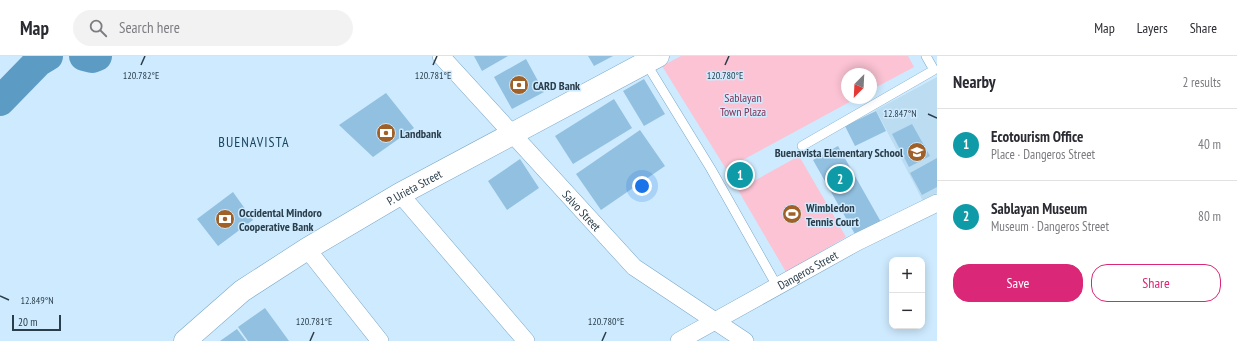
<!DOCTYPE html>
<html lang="en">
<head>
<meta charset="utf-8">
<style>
  body { margin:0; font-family:"PT Sans Narrow",sans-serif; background:#f2f2f3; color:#2b2b33 }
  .controls { position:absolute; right:12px; bottom:12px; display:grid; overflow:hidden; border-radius:8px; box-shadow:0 2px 10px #0003 }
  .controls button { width:36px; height:36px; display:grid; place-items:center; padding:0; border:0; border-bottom:1px solid #e1e1e2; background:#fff; color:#2b2b33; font:20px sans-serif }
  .compass { position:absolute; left:841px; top:12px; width:36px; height:36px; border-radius:50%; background:#fff; box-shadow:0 2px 10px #0003; rotate:204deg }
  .scale { position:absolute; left:12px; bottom:10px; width:49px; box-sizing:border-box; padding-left:4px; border:2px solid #2a3d4a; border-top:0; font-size:11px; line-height:14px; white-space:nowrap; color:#2a3d4a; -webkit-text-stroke:3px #ceeafe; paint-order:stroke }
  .you { position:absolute; left:642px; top:130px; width:14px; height:14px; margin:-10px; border:3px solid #fff; border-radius:50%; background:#1a73e8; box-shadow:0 0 0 6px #1a73e833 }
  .badge { display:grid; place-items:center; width:26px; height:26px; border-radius:50%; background:#db2777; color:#fff; font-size:13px; font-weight:700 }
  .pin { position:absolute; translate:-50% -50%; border:2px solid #fff; box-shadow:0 1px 4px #0006 }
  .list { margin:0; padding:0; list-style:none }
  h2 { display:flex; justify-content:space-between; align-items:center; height:52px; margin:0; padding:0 16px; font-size:17px }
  h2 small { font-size:13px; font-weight:400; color:#7c7c81 }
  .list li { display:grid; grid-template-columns:26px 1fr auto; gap:12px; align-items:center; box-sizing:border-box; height:72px; padding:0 16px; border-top:1px solid #e1e1e2 }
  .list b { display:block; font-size:15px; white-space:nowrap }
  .list p { margin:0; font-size:13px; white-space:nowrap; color:#7c7c81 }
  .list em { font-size:13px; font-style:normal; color:#7c7c81 }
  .actions { display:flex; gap:8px; padding:12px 16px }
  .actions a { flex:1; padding:9px 0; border:1px solid #db2777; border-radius:16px; text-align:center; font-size:14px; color:#db2777 }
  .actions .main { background:#db2777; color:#fff }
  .icon { flex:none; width:22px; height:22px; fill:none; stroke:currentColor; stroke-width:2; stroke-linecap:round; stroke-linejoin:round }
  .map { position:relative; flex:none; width:937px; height:285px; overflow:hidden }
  header { display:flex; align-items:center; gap:24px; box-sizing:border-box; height:56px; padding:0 20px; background:#fff; border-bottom:1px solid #e1e1e2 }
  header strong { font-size:19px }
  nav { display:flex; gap:22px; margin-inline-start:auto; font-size:14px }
  .search { width:280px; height:36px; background:#f2f2f3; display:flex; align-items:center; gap:10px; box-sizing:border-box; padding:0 14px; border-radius:22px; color:#7c7c81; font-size:15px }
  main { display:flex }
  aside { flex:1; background:#fff }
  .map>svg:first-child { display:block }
</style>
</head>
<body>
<header>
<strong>Map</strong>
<div class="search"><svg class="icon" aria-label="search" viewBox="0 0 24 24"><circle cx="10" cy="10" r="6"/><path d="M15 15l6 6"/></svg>Search here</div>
<nav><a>Map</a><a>Layers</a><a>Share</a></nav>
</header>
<main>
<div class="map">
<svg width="937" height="285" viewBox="0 0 937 285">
  <rect width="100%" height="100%" fill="#ceeafe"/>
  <path fill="#bcdcf2" d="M937,21v116l-14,8 -47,-91z"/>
  <path fill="#fbc3d3" d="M681,0h227l6,11 -43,23v-16h-24v24h10l-131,71 -64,-103z
    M799,100l47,81 -60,35 -48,-82z"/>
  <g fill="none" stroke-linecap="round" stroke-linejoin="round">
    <path stroke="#5c9bc4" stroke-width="30" d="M84,0l8,2 5,-2
      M0,45l38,-39 10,-6"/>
  </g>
  <path fill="#92c0e0" d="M474,0h34l-26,15z
    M588,0h25l-19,10z
    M526,3l18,33 -32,17 -18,-32z
    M644,23l21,35 -21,12 -21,-35z
    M386,37l28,35 -41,29 -34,-32z
    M614,43l18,29 -59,36 -18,-28z
    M876,55l10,20 -31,15 -10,-20z
    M912,68l18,32 -21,11 -17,-33z
    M640,74l25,36 -64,44 -25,-36z
    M838,90l43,76 -25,14 -43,-76z
    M937,102v29l-15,8 -12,-22z
    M520,103l19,29 -32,22 -19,-29z
    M741,105l12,19 -14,9 -12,-20z
    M233,136l20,28 -35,26 -21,-27z
    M265,252l24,33h-41l-10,-14z
    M237,273l9,12h-26z"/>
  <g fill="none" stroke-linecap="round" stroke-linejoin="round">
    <defs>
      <path id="lane" d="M646,7l65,106 66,117
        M802,90l132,-76 -8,-14"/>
      <g id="street">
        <path id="s1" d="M441,0l193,211 111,74"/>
        <path d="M400,138l126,147"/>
        <path d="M307,193l73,92"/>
        <path id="s2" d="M679,285l178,-99 80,-39"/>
      </g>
      <g id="primary">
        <path id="s3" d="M185,285l57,-50 65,-42 93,-55 258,-138"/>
      </g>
    </defs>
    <use href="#lane" stroke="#7aa8c7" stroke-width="10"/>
    <use href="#street" stroke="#7aa8c7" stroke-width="18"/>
    <use href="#primary" stroke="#7aa8c7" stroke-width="23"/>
    <use href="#lane" stroke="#fff" stroke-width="9"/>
    <use href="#street" stroke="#fff" stroke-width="17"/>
    <use href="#primary" stroke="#fff" stroke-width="22"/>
  </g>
  <path fill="none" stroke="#2a3d4a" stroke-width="1.5" d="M141,9l4,-9M433,9l4,-9M725,9l4,-9M928,58l9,4M0,240l9,4M310,285l4,-9M602,285l4,-9"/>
  <defs>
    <symbol id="bank-disc" viewBox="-11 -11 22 22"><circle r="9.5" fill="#a06129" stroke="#ceeafe"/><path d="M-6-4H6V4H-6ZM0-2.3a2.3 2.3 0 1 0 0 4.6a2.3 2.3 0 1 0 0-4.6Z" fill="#fff"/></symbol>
    <symbol id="school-disc" viewBox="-11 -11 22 22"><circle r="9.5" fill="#a06129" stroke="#ceeafe"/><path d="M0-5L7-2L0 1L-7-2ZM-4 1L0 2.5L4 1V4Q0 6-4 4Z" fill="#fff"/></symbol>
    <symbol id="stadium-disc" viewBox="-11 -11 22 22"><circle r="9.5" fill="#a06129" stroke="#ceeafe"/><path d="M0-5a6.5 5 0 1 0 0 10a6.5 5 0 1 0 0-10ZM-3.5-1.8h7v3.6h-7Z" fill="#fff"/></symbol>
  </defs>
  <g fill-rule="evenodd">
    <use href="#bank-disc" x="508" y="18" width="22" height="22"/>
    <use href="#bank-disc" x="375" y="66" width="22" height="22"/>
    <use href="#school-disc" x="906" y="85" width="22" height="22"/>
    <use href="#stadium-disc" x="781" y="147" width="22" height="22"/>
    <use href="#bank-disc" x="214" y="152" width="22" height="22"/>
  </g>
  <g text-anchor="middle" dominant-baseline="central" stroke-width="3" stroke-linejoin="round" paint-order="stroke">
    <g font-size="12" font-weight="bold" fill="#2a3d4a" stroke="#ceeafe" text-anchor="start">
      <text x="533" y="29">CARD Bank</text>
      <text x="400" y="77">Landbank</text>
      <text x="903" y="96" text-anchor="end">Buenavista Elementary School</text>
      <text x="806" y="151">Wimbledon<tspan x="806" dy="14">Tennis Court</tspan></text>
      <text x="239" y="156">Occidental Mindoro<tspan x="239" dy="14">Cooperative Bank</tspan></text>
    </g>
    <g font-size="12" fill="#843151" stroke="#ceeafe">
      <text x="743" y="41">Sablayan<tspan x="743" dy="14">Town Plaza</tspan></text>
    </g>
    <g font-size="12" fill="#2a3d4a" stroke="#ceeafe">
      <text stroke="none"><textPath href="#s3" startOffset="277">P. Urieta Street</textPath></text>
      <text stroke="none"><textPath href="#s1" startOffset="209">Salvo Street</textPath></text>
      <text stroke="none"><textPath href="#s2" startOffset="147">Dangeros Street</textPath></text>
    </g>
    <g font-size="14" letter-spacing="1" fill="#184560" stroke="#ceeafe">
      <text x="254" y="86">BUENAVISTA</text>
    </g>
  </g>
  <g font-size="10" text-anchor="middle" fill="#2a3d4a" stroke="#ceeafe" stroke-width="3" stroke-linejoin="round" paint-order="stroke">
    <text x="433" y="23">120.781°E</text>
    <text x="141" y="23">120.782°E</text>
    <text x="725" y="23">120.780°E</text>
    <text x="900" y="61">12.847°N</text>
    <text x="37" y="248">12.849°N</text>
    <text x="314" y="269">120.781°E</text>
    <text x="606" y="269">120.780°E</text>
  </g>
</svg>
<div class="controls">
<button>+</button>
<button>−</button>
</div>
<svg class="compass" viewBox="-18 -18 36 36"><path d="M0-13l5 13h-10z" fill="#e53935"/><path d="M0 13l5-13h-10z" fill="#7c7c81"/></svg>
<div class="scale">20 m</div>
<div class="you"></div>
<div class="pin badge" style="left:740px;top:119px;background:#0f9aa8">1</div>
<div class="pin badge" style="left:840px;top:123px;background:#0f9aa8">2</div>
</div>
<aside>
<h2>Nearby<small>2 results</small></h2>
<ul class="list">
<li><span class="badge" style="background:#0f9aa8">1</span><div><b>Ecotourism Office</b><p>Place · Dangeros Street</p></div><em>40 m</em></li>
<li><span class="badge" style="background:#0f9aa8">2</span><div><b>Sablayan Museum</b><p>Museum · Dangeros Street</p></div><em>80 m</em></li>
</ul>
<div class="actions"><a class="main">Save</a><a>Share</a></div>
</aside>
</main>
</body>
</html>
